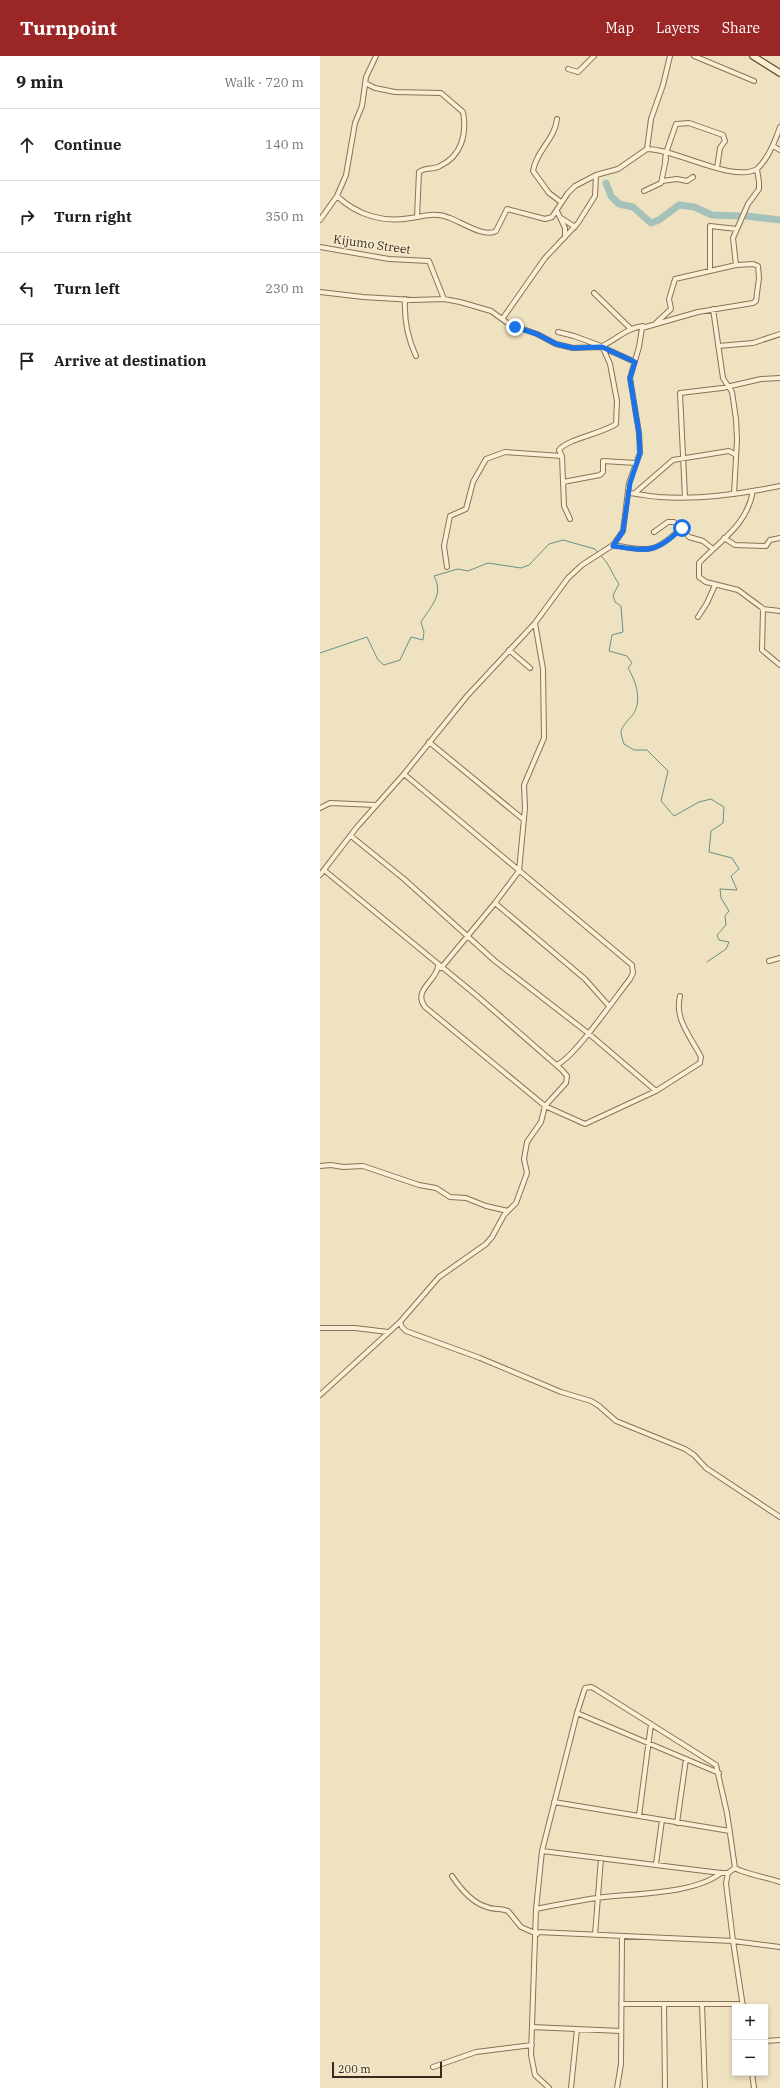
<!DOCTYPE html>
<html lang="en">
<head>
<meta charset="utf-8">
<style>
  body { margin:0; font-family:"IBM Plex Serif",serif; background:#f6f6f6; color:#202124 }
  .controls { position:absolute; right:12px; bottom:12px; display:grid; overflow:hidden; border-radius:0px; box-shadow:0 2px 6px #0003 }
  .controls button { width:36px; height:36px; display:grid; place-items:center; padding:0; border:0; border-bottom:1px solid #e0e0e0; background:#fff; color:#202124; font:20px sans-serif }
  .scale { position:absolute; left:12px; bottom:10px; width:110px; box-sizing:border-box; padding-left:4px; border:2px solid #392a1d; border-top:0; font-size:11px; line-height:14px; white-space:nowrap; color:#392a1d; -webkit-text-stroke:3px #f7ecd1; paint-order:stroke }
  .stop { position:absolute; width:12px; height:12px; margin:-9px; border:3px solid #1a73e8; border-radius:50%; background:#fff }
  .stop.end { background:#1a73e8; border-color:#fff; box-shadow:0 1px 4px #0008 }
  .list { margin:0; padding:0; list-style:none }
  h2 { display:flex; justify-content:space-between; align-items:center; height:52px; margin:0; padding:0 16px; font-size:17px }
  h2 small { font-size:13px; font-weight:400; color:#757577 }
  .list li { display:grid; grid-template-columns:26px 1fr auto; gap:12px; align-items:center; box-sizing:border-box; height:72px; padding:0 16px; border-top:1px solid #e0e0e0 }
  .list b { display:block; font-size:15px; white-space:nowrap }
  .list em { font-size:13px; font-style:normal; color:#757577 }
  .icon { flex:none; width:22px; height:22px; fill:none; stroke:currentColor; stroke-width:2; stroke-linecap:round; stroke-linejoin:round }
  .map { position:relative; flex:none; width:460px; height:2032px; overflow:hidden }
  header { display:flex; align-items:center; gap:24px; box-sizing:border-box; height:56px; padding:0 20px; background:#9b2626; color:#fff }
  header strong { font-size:19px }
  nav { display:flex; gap:22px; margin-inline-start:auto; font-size:14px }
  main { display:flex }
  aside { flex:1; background:#fff }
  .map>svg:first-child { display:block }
</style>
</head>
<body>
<header>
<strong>Turnpoint</strong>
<nav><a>Map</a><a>Layers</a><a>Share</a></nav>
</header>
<main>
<aside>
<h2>9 min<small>Walk · 720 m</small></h2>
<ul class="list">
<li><svg class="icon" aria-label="ahead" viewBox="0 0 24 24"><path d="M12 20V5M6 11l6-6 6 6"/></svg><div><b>Continue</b></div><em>140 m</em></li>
<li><svg class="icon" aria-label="right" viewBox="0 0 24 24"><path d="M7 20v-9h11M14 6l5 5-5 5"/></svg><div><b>Turn right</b></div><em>350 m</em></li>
<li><svg class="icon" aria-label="left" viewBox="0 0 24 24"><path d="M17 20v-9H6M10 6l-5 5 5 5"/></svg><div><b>Turn left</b></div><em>230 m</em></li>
<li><svg class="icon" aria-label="arrive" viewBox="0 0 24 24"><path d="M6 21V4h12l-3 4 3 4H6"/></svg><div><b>Arrive at destination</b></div></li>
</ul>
</aside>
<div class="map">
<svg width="460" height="2032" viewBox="0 0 460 2032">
  <rect width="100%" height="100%" fill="#efe2c1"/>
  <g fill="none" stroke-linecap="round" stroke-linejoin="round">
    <path stroke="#6a9087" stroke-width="1" d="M280,499c10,9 12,19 19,29l-6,11 2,7 6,4 2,26 -11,3 -3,16 18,5 5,7 -4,5c8,13 15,34 4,48 -4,4 -10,10 -11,16 0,3 2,9 3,12l10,6h13l21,21 -7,30 13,15 25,-14 12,-3 13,8 -1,16 -12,8 -2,21 23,6 7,11 -8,7 6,14 -17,-1 1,9 8,13 -4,5 1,9 -9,10 2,5 10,2 -3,7 -19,13
      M0,597l47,-16 11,23 6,5 16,-5 11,-23 12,3 1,-8 -3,-10c10,-16 23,-27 13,-46l24,-7 10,2 20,-8 33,5 8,-3 20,-21 14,-4 32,9 3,4"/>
    <path stroke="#a4c2b9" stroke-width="7" d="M286,127l5,13 8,8 14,3 18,16 8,-3 20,-15 15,2 18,8 27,1
      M426,160l34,4"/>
    <defs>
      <path id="minor" d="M374,0l60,25
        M248,13l10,3 16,-16
        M45,27l10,5 20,4 46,1 22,19c4,21 -1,44 -23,54 -6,4 -15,1 -21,6l-2,45
        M237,63c-2,20 -21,32 -24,52l16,22 12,9
        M453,90l7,4
        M327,93l4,-30 12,-34 7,-29
        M345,105l1,-8 10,-29 13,-1 34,12 2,6 -5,7 -3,20
        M342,125l15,-2 10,2 6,-4
        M324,135l17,-8 5,-24
        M17,140c20,19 46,27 74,22 14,-2 25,-6 39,0 11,4 35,20 46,13l11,-22 38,10 7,-2 16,-24 7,-7 21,-11 22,-6 29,-20c29,0 86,34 110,20
        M237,155l8,17v9
        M241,162l14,9
        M0,164l17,-24 9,-21 9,-52 7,-17 4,-29 10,-21
        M0,191l69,12 40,2 15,38
        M390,214v-44l27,3
        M0,236l43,5 50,3 31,-1 16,3 31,9 18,13 28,10 19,10 17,4 29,-1 33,15
        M274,237l37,36
        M85,243c-1,19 3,40 11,57
        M393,253l10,69 9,14 4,27 1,21 -3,54
        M183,262l42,-60 33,-35 17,-27 1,-21
        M336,267l15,-14 -2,-10 6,-20 61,-14
        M238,276l16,4 27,10
        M282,290c14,-6 24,-18 41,-20
        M398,290l35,-3 27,-9
        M243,426l37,-7 3,-3v-11l33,2
        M433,435c-6,34 -32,49 -54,72v14l7,5 32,8 23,17 2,2 -1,41 18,15
        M308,437c11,1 21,3 31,4 40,3 82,-3 121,-11
        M315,437l38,-33 56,-9 7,4
        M365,441l-5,-104 42,-5 39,-9 19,-1
        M250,463l-6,-13 -2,-50 -3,-6c8,-11 42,-16 57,-26l1,-23 -7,-37 -7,-16
        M334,476l14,-10h6l15,15 14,4 10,8
        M404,482l11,7 31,1 4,-6 10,-2
        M293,489c35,6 42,9 68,-17
        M127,511l-3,-21 6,-30 16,-7 7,-27 13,-23 19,-7 57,4
        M443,553l17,2
        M378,561l9,-14 8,-18
        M189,594l21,18
        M109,686l95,78
        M84,718l228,191 1,8 -3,6c-13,16 -58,82 -74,86
        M0,752l10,-5 46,2
        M31,780l53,43 91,82 93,72 68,58
        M0,819l37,-48 47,-53 63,-78 68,-73 33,-45 14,-13 31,-20 10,-14 6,-48 11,-30 -1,-20 -9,-55 9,-31 3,-19 56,-16 55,-9 3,-2 3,-23 -1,-12 -5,-2 -17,1 -3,-27 15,-34 11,-15v-7l-2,-13c11,-10 18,-27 23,-42
        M175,847l90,76 24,27
        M449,905l11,-3
        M118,910c-1,15 -26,24 -13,41l120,99 40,18 71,-33 44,-28 1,-6c-10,-20 -27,-38 -21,-61
        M121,912l54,-65 24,-32 6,-63 -1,-23 20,-47 -1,-69 -8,-46
        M0,1110l11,-1 12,2 20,-1 56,19 17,3 14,9 16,1 20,8 22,5
        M80,1266l2,5 4,4 74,27 81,34 30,9 8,5 17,15 69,28 9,6 12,13 74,49
        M0,1272h35l33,4
        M0,1339l80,-73 39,-45 47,-33 6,-7 12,-22 12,-12 11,-30 -3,-14 3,-17 14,-20 4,-16 21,-23 1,-7 -5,-6 -86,-75 -152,-125
        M257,1657l142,60
        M234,1746l176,29
        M319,1760l12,-92
        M357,1767l9,-64
        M222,1795l179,22h7l7,-5
        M336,1808l6,-44
        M408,1817l-2,10 7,58 10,66
        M132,1820c8,12 20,27 35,31 7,3 14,1 21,4l13,16 16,7
        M216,1853c20,-4 40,-8 61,-11 34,-5 96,-3 124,-25
        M217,1876l196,9 47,6
        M275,1879l6,-77
        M301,1948h122
        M344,1948l1,84
        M382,1948l3,84
        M212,1971l89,4
        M445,1985l15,-1
        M113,2011l43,-15 56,-7
        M432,2017l2,15
        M229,2032l-14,-13 -4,-20 5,-146 6,-58 35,-138 8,-25 6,-1 4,2 121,76 11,48 8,55c7,5 34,10 45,14
        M251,2032l6,-59
        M297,2032l4,-24 1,-128"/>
      <path id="secondary" d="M433,0l27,17"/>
    </defs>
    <use href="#minor" stroke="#897258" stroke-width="6"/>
    <use href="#secondary" stroke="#6b533b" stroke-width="8"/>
    <use href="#minor" stroke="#faefd4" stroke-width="4"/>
    <use href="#secondary" stroke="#faefd4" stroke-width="5.5"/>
  </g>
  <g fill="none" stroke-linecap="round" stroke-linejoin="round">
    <path stroke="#1a73e8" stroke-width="5" d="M195,271l22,7 19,10 17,4 29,-1 33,15 -5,16 9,55 1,20 -10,30 -7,48 -10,15c35,5 42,8 69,-18"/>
  </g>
  <g text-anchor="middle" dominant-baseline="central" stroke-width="3" stroke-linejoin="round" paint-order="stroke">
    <g font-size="12" fill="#392a1d" stroke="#f7ecd1">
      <text transform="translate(52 188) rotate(8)">Kijumo Street</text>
    </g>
  </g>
</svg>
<div class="controls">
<button>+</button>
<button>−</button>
</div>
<div class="scale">200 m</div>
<div class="stop" style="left:362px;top:472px"></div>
<div class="stop end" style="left:195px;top:271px"></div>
</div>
</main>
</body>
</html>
